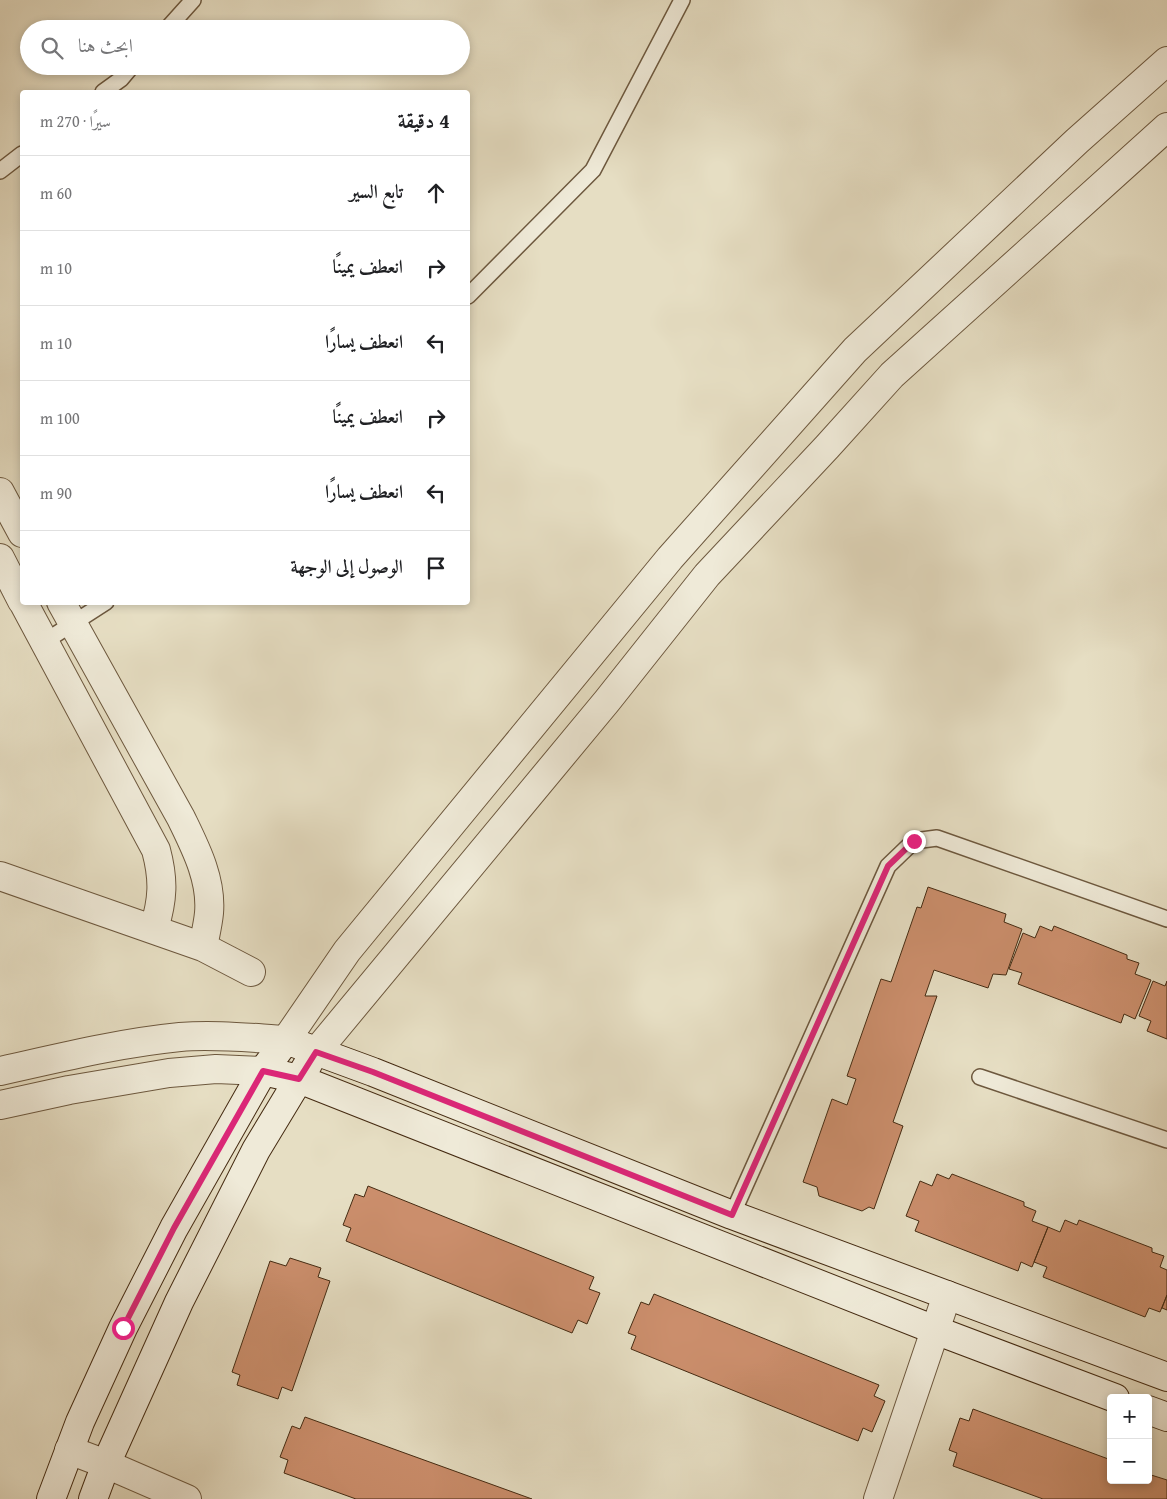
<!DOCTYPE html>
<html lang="ar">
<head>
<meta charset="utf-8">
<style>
  body { margin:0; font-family:"Gentium Book Plus",Amiri,serif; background:#f6f6f6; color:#202124; direction:rtl }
  .controls { position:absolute; right:15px; bottom:15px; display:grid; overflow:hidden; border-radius:5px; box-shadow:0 2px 8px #0003 }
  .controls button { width:45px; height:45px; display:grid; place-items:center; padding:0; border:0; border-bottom:1px solid #e0e0e0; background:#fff; color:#202124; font:25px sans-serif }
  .stop { position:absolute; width:15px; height:15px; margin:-11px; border:4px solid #db2777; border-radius:50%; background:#fff }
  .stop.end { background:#db2777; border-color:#fff; box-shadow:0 1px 5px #0008 }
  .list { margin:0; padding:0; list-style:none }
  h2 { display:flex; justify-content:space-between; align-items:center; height:65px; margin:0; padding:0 20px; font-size:21px }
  h2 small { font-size:16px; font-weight:400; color:#757577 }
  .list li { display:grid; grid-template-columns:32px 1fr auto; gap:15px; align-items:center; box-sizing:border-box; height:75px; padding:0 20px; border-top:1px solid #e0e0e0 }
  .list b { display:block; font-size:19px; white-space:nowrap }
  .list em { font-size:16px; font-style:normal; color:#757577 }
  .icon { flex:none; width:28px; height:28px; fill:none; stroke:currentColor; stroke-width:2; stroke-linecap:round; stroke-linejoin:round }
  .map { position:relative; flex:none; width:1167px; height:1499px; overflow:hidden; direction:ltr }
  .search { position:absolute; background:#fff; box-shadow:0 2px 8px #0003; left:20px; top:20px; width:450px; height:55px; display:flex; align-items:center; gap:12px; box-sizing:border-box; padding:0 18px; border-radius:28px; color:#757577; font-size:19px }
  .panel { position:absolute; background:#fff; box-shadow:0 2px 8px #0003; left:20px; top:90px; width:450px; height:515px; border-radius:5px; direction:rtl }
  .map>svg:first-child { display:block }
</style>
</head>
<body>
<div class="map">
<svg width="1167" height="1499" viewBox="0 0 1167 1499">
  <rect width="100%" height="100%" fill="#e6dec3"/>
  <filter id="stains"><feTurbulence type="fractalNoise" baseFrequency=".004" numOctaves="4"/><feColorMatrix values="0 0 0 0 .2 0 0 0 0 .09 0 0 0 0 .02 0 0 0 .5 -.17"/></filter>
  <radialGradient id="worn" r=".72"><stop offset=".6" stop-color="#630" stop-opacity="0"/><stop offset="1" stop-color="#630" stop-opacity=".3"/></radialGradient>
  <path fill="#cb8e6c" stroke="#452b12" d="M928,887l78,27 -2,8 18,7 -16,46 -13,-1 -5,14 -54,-18 -9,26h12l-44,126 10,4 -29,83 -5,-2 -7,4 -43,-15 -2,-9 -14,-5 29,-83 15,6 9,-26 -9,-3 34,-97 10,3 26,-75 4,1z
    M1040,926l12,5 2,-5 73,29v4l12,4 -4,11 16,6 -16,39 -11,-5 -3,9 -103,-39 4,-11 -13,-4 14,-36 12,5z
    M1153,981l12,5 2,-5v58l-20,-8 4,-10 -12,-5z
    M937,1174l12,5 3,-5 72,28v4l12,5 -4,10 16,6 -16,40 -11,-5 -3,9 -103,-40 4,-10 -13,-5 14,-35 12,5z
    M368,1186l226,91 -5,12 11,4 -13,31 -9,-4 -6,13 -226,-92 5,-13 -8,-3 12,-31 9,3z
    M1065,1220l12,5 2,-5 73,28v4l12,4 -4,11 7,3v25l-7,17 -11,-4 -4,9 -102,-40 4,-10 -13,-5 14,-35 12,5z
    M290,1258l31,10 -3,9 12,4 -38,110 -10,-4 -4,12 -41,-14 3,-10 -8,-3 38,-111 16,5z
    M654,1294l225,91 -5,11 11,5 -13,31 -9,-4 -5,13 -227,-92 5,-13 -8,-3 13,-31 8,3z
    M1167,1295v15l-5,-2z
    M973,1409l138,51v20h37v-6l19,6v19h-124l-90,-33 4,-13 -8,-3 11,-32 9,3z
    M305,1417l227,82h-176l-72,-26 4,-13 -8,-3 12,-31 8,3z"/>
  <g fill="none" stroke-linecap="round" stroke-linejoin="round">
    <defs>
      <path id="service" d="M167,29l26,-29
        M103,92l18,-13 11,-13
        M0,171l22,-17
        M468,296l125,-126 89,-170
        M44,642l62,-40
        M980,1077l187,63
        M732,1215l156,-349 26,-25 23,-3 230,81"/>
      <path id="minor" d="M0,492l22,41
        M0,558l22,43
        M23,602l133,248c8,30 7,49 -2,79
        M61,602l120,216c14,29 31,61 28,95 -1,11 -4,23 -6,34
        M0,876l203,71 48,25
        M69,1450l37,14 81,35
        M878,1499l69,-204"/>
      <path id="tertiary" d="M316,1052l291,-351 100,-126 120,-128 65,-72 275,-248
        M0,1071c59,-13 119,-28 180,-34 35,-3 71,1 106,3l61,-89 323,-393 185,-208 222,-209 90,-80
        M0,1105l69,-15 100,-17 47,-4 47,2"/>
      <path id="secondary" d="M263,1071l36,8 636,251 180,68
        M1148,1410l19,7
        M51,1499l29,-77 43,-94 51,-100 89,-157 23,-31 87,32 359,143 435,162
        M93,1499l13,-35 73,-162 77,-152 52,-86"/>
    </defs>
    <use href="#service" stroke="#6d583e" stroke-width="18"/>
    <use href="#minor" stroke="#6d583e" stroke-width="30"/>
    <use href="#tertiary" stroke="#6d583e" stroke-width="30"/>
    <use href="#secondary" stroke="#452b12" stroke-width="30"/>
    <use href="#service" stroke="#efead8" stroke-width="15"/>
    <use href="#minor" stroke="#efead8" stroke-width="28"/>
    <use href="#tertiary" stroke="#efead8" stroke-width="28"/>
    <use href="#secondary" stroke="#efead8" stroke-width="28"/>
  </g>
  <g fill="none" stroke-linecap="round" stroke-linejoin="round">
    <path stroke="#db2777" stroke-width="6" d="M123,1328l51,-100 89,-157 36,8 17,-27 57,20 359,143 156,-349 26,-25"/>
  </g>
  <rect width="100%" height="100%" filter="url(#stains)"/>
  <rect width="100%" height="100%" fill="url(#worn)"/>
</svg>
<div class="controls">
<button>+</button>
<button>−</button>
</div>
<div class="stop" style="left:123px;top:1328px"></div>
<div class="stop end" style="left:914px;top:841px"></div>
<div class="search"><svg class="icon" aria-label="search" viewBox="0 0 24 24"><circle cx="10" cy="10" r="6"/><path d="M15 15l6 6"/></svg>ابحث هنا</div>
<section class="panel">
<h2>4 دقيقة<small>سيرًا · 270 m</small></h2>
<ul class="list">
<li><svg class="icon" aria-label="ahead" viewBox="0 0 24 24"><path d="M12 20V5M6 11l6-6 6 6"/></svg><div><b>تابع السير</b></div><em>60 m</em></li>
<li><svg class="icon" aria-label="right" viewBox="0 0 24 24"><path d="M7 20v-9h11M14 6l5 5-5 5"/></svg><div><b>انعطف يمينًا</b></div><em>10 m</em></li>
<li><svg class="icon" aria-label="left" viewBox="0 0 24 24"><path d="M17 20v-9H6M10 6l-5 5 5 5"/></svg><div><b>انعطف يسارًا</b></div><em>10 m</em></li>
<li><svg class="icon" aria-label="right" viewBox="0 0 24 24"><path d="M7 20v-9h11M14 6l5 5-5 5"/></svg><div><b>انعطف يمينًا</b></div><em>100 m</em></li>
<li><svg class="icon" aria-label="left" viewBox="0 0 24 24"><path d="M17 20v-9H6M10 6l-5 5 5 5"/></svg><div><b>انعطف يسارًا</b></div><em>90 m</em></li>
<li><svg class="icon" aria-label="arrive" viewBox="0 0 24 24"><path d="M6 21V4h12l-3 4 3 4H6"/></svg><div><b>الوصول إلى الوجهة</b></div></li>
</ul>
</section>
</div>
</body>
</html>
